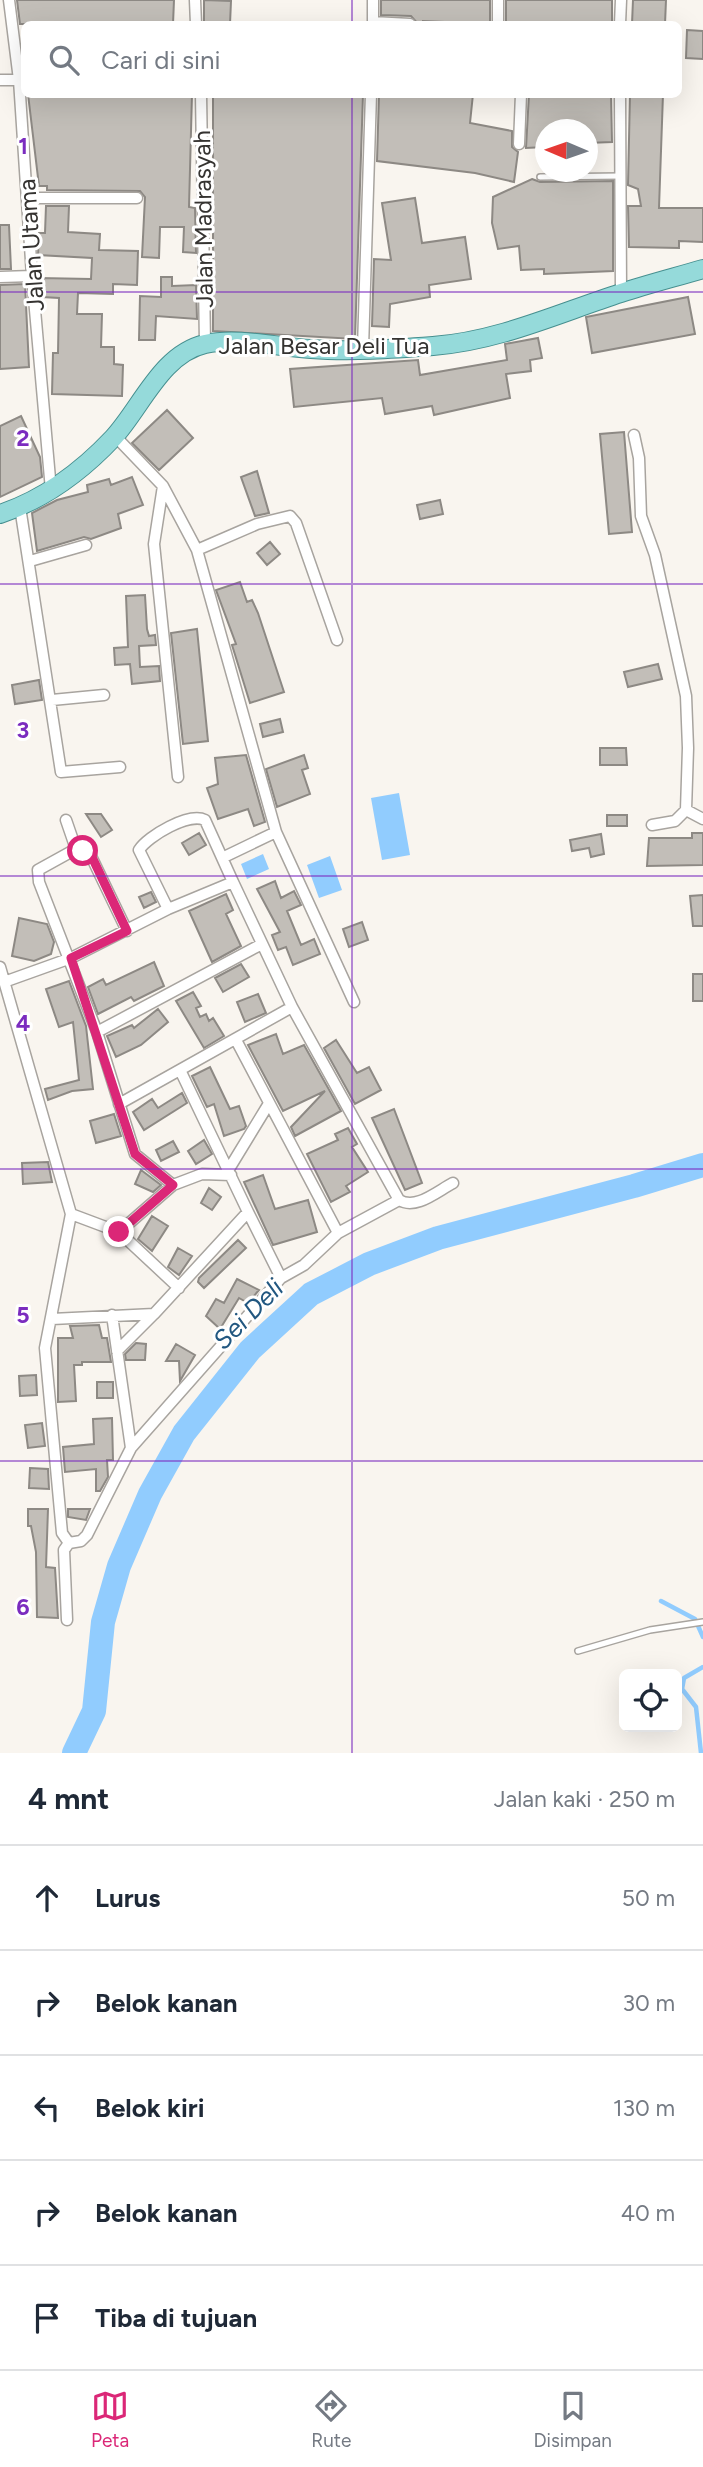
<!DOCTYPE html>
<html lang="id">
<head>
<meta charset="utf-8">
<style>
  body { margin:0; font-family:Figtree,sans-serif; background:#f6f6f7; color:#1f2937 }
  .controls { position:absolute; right:21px; bottom:21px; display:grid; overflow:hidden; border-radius:10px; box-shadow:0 7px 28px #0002 }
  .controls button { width:63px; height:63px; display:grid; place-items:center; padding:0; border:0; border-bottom:2px solid #e0e1e3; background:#fff; color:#1f2937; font:35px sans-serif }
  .compass { position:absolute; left:535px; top:119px; width:63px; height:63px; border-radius:50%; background:#fff; box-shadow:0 7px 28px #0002; rotate:272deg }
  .stop { position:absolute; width:21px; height:21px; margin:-16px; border:5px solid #db2777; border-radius:50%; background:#fff }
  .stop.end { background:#db2777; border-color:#fff; box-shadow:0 2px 7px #0008 }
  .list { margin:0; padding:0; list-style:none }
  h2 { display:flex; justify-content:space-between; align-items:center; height:91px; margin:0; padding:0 28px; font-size:30px }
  h2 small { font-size:23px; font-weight:400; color:#747a83 }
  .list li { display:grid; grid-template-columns:46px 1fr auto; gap:21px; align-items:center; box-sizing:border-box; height:105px; padding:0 28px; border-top:2px solid #e0e1e3 }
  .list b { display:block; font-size:26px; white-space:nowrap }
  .list em { font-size:23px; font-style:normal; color:#747a83 }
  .icon { flex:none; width:38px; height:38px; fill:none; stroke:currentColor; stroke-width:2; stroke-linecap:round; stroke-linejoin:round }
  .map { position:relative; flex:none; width:703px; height:1753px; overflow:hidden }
  .search { position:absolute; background:#fff; box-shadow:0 7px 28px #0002; left:21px; right:21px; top:21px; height:77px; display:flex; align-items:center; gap:18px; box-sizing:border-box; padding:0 24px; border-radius:10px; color:#747a83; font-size:26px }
  .sheet { height:616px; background:#fff }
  nav { display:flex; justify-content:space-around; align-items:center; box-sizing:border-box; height:98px; border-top:2px solid #e0e1e3; background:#fff; font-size:19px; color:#747a83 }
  nav a { display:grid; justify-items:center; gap:4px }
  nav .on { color:#db2777 }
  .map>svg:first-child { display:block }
</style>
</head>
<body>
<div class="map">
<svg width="703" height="1753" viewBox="0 0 703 1753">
  <rect width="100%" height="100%" fill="#f9f5ef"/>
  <path fill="#91ccfe" d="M399,793l11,62 -28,5 -11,-62z
    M263,854l6,15 -22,10 -6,-15z
    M330,856l12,34 -23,8 -12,-33z"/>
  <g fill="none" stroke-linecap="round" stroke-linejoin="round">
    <path stroke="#91ccfe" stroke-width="4.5" d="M661,1601l34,18 8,18
      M701,1753l-5,-46 -14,-18 2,-11 19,-11"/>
    <path stroke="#91ccfe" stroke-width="24" d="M74,1753l20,-42 9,-89 16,-56 31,-72 34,-61 66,-83 61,-56 58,-30 69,-26 196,-52 69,-21"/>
  </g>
  <path fill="#c2beb8" stroke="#8d8984" stroke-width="2" d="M17,0h157l-1,24h-153z
    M204,0l27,1 -1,23h-26z
    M381,0h109v24l-67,-3v3h-5l-7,-8 -30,-1z
    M506,0h106v24h-106z
    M633,0h33l-1,24h-33z
    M687,30l16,1v28l-17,-1z
    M28,94h164l-3,113 6,1 1,45 -13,-1 1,-25h-24l-1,31 -17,-1 3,-60 -5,-6 -93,-1v-4h-8z
    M213,94h150l-8,245 -142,-8z
    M379,94h94l-3,29 42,8v16l6,5 -4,30 -39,-9 -98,-12z
    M529,94h82l1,48 -25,1v-13h-42v17l-19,1z
    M630,94h33l-4,114h44v34l-24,-1v7l-50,-1 -1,-41h13l-3,-17 -10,-4z
    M532,179l8,3 73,-1v90l-69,3v-5l-23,1 -2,-24 -21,3 -6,-26 1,-26z
    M415,198l7,45 43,-6 6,42 -42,6 1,12 -40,7 -1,23 -17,-1 2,-67 17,1 -9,-57z
    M46,206h23l-1,26 32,2 -1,16 39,1 -1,34 -24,-1v10l-35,-1 -1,21h25l-1,33h13v17l9,1 -1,31 -70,-2 1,-41h5l1,-55 -17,-1 -2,-19 51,1 1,-21 -54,-3 1,-22h6z
    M0,225h9l2,44h-11z
    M161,277h11v9l24,-1 1,34 -41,-3 -1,24h-16l1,-44 21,1z
    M25,284l4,83 -29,2v-84z
    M688,297l7,37 -103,19 -6,-36z
    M538,338l4,20 -12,2 1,11 -25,3 4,24 -76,17 -2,-9 -47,8 -3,-16 -88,9 -4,-38 128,-9 2,15 87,-15 -2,-16z
    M167,410l26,28 -34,32 -27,-27z
    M21,416l19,41 2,20 -42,20v-71z
    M624,432l8,100 -23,2 -9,-100z
    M257,471l12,42 -14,3 -14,-39z
    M132,477l11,28 -25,9 3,14 -30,11 -7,-2 -47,14 -5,-38 25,-13 31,-8 -1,-7 22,-6 2,6z
    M440,500l3,14 -23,5 -3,-14z
    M270,542l10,12 -13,11 -10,-12z
    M240,582l7,20 5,-2 6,13 26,79 -34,11 -18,-58 4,-1 -20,-54z
    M145,595l2,34 2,7 6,-1 1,10 -17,1 1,21 19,-1 1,15 -28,3 -2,-20 -15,1 -1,-17 14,-1 -2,-51z
    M197,629l11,112 -25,3 -12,-111z
    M658,664l4,15 -34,8 -4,-15z
    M39,680l3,20 -27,4 -3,-19z
    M280,719l3,13 -20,5 -3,-13z
    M600,748h26l1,17h-27z
    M246,755l19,67 -11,4 -6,-17 -30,10 -11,-31 11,-4 -3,-26z
    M304,755l4,13 -6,2 8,24 -33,13 -11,-38z
    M86,814h15l11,16 -11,7z
    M607,815h20v11h-20z
    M199,833l7,12 -17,10 -7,-12z
    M692,833h11v32l-56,1 2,-28h43z
    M601,834l3,20 -13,3 -2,-9 -17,3 -2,-11z
    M275,881l6,17 13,-7 7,14 -14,6 14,34 13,-6 6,15 -27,11 -7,-18 -8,3 -6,-15 8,-3 -23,-43z
    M151,892l5,10 -12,6 -5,-11z
    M226,894l7,16 -7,4 15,32 -29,16 -23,-51z
    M703,895v31h-10l-3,-30z
    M19,918l28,6 7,18 -3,12 -17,7 -22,-5z
    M362,922l6,18 -19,7 -6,-18z
    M154,962l10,24 -30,15 -3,-4 -33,17 -10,-27 15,-8 3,6z
    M241,964l8,13 -26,15 -8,-14z
    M693,974h10v27h-10z
    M69,981l17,45 7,63 -21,2 -24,9 -3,-11 34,-9 -6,-58 -14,5 -13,-38z
    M193,992l8,14 -5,2 4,9 6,-3 3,7 4,-3 11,18 -20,12 -28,-47z
    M258,994l8,19 -21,9 -8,-20z
    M158,1009l10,13 -27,23 -25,12 -9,-21 25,-11 2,3z
    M276,1034l7,20 21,-9 37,66 -46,25 -4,-9 34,-36 -42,20 -35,-66z
    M336,1040l21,33 12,-6 12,23 -26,14 -31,-56z
    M210,1067l20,42 9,-3 7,20 -2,3 -20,7 -10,-32 -7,3 -15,-31z
    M182,1093l5,10 -43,27 -11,-18 19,-13 6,9z
    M394,1109l28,74 -17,7 -33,-72z
    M114,1114l7,22 -25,7 -6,-22z
    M348,1128l9,16 -5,3 16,25 -22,14 4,6 -19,10 -24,-48 31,-14 -3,-6z
    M204,1140l8,14 -16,10 -8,-13z
    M173,1141l6,11 -18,9 -5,-11z
    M48,1162l4,20 -29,2 -1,-21z
    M141,1170l20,15 -8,7 -18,-8z
    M263,1175l12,34 33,-9 9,32 -44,13 -29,-63z
    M209,1188l12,9 -9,13 -11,-7z
    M152,1216l16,10 -16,25 -14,-12z
    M238,1240l8,8 -42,40 -6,-6 1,-4z
    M178,1248l14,8 -13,19 -11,-8z
    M237,1279l22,11 -11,13 -9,-5 -19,31 -14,-13 10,-17 8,4z
    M99,1325l3,13h5l4,24h-29v3h-8l2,36 -18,1v-64h15l-3,-12z
    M136,1343l10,1 -1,16h-19l-1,-6z
    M176,1344l19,11 -15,26 -1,-20h-13z
    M36,1375l1,20 -17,1 -1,-20z
    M97,1382h16v16h-16z
    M112,1418l1,42h-6l1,17 -8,14h-4v-22l-31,3 -2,-25 31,-3 -1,-25z
    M42,1423l3,23 -17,2 -3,-23z
    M30,1468l18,1 1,20 -20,-1z
    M28,1509h20l-2,58 9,1 3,50 -21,-1 -1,-65 -5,-26h-3z
    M68,1509h22l-4,11 -18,-3z"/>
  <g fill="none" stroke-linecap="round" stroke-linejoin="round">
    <defs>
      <path id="service" d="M540,177l80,-1
        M578,1651l72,-21 53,-8"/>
      <path id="minor" d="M9,0l10,80 13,196 19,214
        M195,0l1,24
        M373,0v24
        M373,22l37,2
        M498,24v-24
        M620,24l1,-24
        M0,80h19
        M201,94l4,250
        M620,94l1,199
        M519,144l2,-50
        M28,198h109
        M0,277l32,-1
        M363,348l8,-254
        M634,435l5,23 2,58 14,39 31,141 2,52 -2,62 17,9
        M115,436l48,50 34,64 79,282 78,170
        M163,486l-9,58 24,233
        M20,507l41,265 59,-5
        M197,550l60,-26 33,-8 6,7 41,117
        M30,561l56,-16
        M52,700l52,-5
        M66,820l10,29
        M652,825l23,-4 11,-11
        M224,857l52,-25
        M168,909l-29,-59c9,-14 50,-38 66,-30l28,62
        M127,931l-37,-77 -14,-5 -38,21 1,12 58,150 38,122 38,31
        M0,967l71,247 -26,134 17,185 7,10
        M4,982l67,-24 97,-49 65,-27 59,125 -173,97
        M292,1007l107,193c17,10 37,-8 54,-17
        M97,1032l163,-87
        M236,1040l102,193
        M180,1070l68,142
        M229,1169l39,-64
        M71,1214l48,18 60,56
        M119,1232l54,-47 29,-11 29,1
        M112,1315l19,133
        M52,1319l102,-5 94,-102 33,66 23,-13 34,-32 61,-33
        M117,1351l37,-37
        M67,1620l-3,-70 5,-7 12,-2 6,-6 44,-87 150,-170"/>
      <path id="primary" d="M0,514c45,-15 81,-42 113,-76 28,-30 48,-84 92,-94 33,-7 72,3 106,5 39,3 82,0 122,-3 66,-5 126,-33 188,-53 27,-9 55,-16 82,-24"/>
    </defs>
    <use href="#service" stroke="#a8a49f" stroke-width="8"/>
    <use href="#minor" stroke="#a8a49f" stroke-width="13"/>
    <use href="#primary" stroke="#468f8f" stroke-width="20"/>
    <use href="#service" stroke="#fff" stroke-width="5"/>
    <use href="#minor" stroke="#fff" stroke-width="10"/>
    <use href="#primary" stroke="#95dada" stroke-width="18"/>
  </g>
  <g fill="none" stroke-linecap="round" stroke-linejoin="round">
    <path stroke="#db2777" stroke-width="9" d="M83,851l9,6 35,74 -56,27 64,196 38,31 -54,47"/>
  </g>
  <path fill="none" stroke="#7b2cbf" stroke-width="2" stroke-opacity="0.55" d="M352,0v24M352,94v1659M0,292h703M0,584h703M0,876h703M0,1169h703M0,1461h703"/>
  <g text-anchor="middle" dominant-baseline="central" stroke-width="6" stroke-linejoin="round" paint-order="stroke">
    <g font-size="24" fill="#353331" stroke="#fff">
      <text transform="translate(203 219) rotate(-91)">Jalan Madrasyah</text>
      <text transform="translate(31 245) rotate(-94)">Jalan Utama</text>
      <text x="324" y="345">Jalan Besar Deli Tua</text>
    </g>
    <g font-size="26" font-style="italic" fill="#215780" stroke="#fff">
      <text transform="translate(248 1314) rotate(-45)">Sei Deli</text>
    </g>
  </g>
  <g font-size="23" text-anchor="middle" font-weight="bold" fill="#7b2cbf" stroke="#fff" stroke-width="6" stroke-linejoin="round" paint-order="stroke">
    <text x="23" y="154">1</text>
    <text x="23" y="446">2</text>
    <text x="23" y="738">3</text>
    <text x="23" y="1031">4</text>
    <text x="23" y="1323">5</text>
    <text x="23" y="1615">6</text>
  </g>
</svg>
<div class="controls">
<button><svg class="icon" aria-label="locate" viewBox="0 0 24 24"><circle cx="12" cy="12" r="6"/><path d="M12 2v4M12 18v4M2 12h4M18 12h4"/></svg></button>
</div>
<svg class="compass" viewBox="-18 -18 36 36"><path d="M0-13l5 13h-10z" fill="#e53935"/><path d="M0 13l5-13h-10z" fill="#747a83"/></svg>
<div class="stop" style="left:83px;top:851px"></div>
<div class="stop end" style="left:119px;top:1232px"></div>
<div class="search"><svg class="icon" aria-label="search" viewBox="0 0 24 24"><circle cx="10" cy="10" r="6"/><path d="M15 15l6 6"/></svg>Cari di sini</div>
</div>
<section class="sheet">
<h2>4 mnt<small>Jalan kaki · 250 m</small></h2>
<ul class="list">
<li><svg class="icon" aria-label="ahead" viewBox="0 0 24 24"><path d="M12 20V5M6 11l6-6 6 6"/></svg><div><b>Lurus</b></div><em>50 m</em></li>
<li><svg class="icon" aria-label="right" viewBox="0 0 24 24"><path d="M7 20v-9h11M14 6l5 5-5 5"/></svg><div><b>Belok kanan</b></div><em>30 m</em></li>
<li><svg class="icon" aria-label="left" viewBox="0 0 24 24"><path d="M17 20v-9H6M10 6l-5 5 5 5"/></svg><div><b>Belok kiri</b></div><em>130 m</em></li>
<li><svg class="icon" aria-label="right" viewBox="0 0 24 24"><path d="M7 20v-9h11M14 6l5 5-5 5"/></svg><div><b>Belok kanan</b></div><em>40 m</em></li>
<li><svg class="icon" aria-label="arrive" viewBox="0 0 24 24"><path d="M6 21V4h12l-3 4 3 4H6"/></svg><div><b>Tiba di tujuan</b></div></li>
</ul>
</section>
<nav>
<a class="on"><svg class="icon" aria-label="map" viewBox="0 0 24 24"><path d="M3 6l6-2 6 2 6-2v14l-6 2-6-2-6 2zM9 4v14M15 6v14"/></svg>Peta</a>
<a><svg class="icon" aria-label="directions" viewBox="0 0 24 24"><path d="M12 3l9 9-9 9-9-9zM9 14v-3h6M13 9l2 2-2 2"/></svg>Rute</a>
<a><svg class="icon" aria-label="saved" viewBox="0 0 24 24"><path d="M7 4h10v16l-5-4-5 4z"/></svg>Disimpan</a>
</nav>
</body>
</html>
